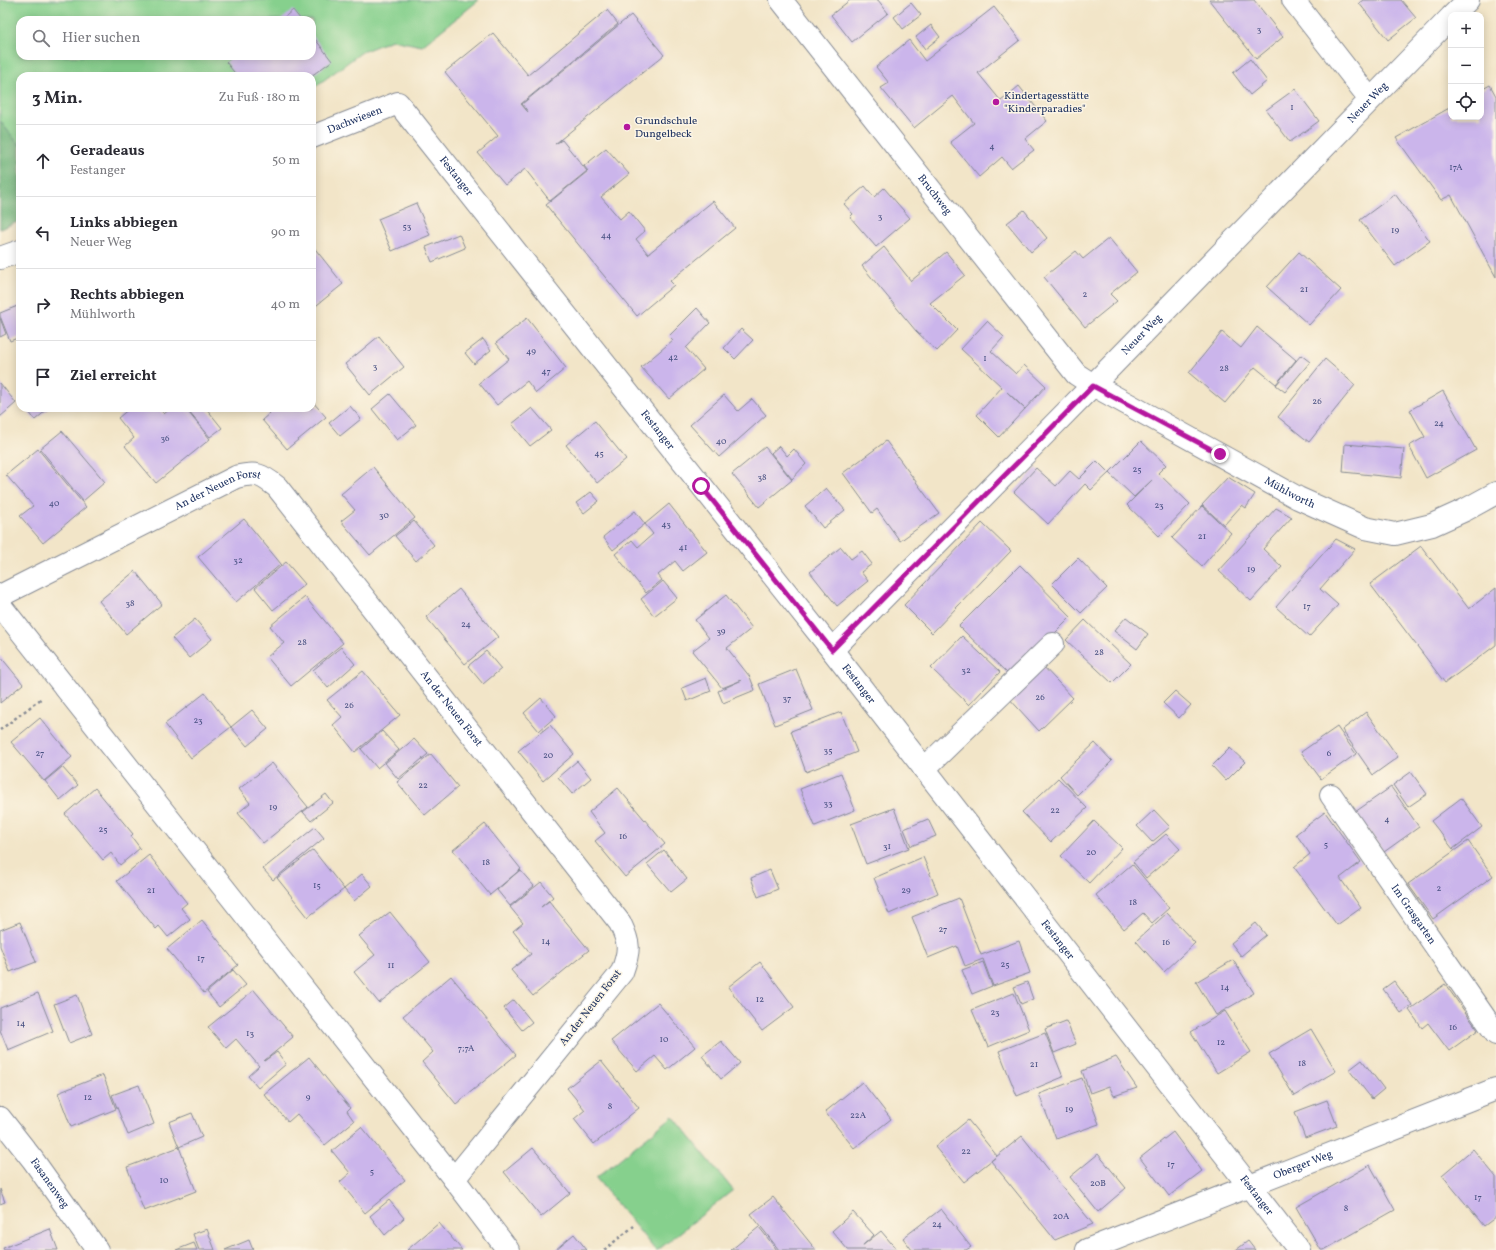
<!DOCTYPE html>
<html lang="de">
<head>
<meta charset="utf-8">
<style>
  body { margin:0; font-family:Vollkorn,serif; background:#f7f7f7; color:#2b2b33 }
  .controls { position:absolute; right:12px; top:12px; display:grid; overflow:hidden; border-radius:8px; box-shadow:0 2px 10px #0003 }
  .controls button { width:36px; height:36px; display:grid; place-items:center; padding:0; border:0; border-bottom:1px solid #e1e1e2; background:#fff; color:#2b2b33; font:20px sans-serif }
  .stop { position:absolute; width:12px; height:12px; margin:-9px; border:3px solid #b5179e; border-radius:50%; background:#fff }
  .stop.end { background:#b5179e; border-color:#fff; box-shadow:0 1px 4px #0008 }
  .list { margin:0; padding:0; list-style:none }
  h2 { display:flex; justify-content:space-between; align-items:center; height:52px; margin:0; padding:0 16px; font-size:17px }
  h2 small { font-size:13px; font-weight:400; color:#7c7c81 }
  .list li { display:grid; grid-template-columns:26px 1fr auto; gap:12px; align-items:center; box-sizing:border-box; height:72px; padding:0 16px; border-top:1px solid #e1e1e2 }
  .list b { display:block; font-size:15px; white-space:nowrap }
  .list p { margin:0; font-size:13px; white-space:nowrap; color:#7c7c81 }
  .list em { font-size:13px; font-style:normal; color:#7c7c81 }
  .icon { flex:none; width:22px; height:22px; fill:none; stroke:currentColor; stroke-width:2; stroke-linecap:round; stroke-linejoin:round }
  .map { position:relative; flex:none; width:1496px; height:1250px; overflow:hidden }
  .search { position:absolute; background:#fff; box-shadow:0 2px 10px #0003; left:16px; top:16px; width:300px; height:44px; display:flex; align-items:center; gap:10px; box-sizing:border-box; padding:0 14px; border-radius:12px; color:#7c7c81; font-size:15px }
  .panel { position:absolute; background:#fff; box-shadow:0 2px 10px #0003; left:16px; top:72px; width:300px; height:340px; border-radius:12px }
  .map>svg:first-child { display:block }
</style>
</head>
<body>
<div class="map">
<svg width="1496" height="1250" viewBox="0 0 1496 1250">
  <rect width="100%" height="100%" fill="#fcf5e5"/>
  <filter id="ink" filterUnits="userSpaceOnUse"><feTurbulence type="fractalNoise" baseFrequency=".025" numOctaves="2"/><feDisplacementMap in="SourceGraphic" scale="8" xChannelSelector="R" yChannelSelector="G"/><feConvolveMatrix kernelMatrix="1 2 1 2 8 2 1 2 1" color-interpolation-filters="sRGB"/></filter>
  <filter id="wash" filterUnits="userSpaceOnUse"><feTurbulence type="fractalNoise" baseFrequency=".012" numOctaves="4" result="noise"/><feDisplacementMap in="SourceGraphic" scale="16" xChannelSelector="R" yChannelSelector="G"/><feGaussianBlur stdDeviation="0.9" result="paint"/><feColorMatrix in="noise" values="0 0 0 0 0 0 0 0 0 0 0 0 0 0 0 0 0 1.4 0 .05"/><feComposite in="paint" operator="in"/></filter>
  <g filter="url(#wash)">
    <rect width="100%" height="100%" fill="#f2e5c8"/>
    <path fill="#86d08d" stroke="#508076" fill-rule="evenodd" d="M0,0h479l-57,46 -30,-6 -30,12 -50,37v-13h-292v70l-20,-25zM20,20h292v36h-292z
      M673,1116l60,74 -75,60h-3l-59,-72z"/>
    <path fill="#6cb278" stroke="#44706b" d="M0,121l20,25v75l-20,8z"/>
    <g id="blocks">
      <path fill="#cbb5eb" d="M850,0h28l10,13 -36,29 -21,-27z
        M1209,0h45l29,37 -27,22z
        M1363,0h38l15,18 -28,22 -29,-37z
        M911,3l10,12 -18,14 -9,-12z
        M994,7l26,33 -42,33 23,28 18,-15 28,35 -22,18 9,11 -23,18 -9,-11 -23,20 -29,-35 24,-19 -21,-27 -39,32 -33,-40 8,-5 -13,-16 33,-27 16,21z
        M293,10l8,10h-20z
        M607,10l11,14 -97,80 7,8 -6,-8 109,-89 33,40 -109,89 7,-4 25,31 -37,30 -25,-32 -20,16 -27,-32 20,-17 -53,-64 48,-39 35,42z
        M931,25l9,12 -15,12 -9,-12z
        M312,35l20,26 -21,15h-74l-11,-14 7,-6h79z
        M1250,59l17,22 -17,14 -17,-22z
        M1490,85l6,11v181l-45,-82 -10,5 -45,-62 55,-31v10h30v-27z
        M1295,89l24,32 -29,21 -24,-32z
        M606,148l23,26 -28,23 19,22 9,-8 16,20 -9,8 12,15 65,-53 22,27 -65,53 4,4 -37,31 -91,-111 42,-34 -4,-5z
        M865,186l9,11 10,-9 26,30 -34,29 -26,-30 3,-3 -9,-10z
        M1395,194l35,47 -35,25 -35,-46z
        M416,203l14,32 -38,16 -14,-32z
        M1024,210l23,28 -16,14 -24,-29z
        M459,234l6,14 -33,14 -6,-15z
        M1109,238l28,34 -27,22 7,7 -32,26 -41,-50 32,-26 7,8z
        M312,245l31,39 -31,25z
        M884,247l27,34 35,-29 19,23 -35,28 27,27 -20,21 -21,-20 -54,-65z
        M1299,252l42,38 -32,35 -42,-38z
        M20,305v32l-10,4 -10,-25v-3z
        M697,308l13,15 -24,25 18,21 -35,30 -28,-32 32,-27 -4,-4z
        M0,318l6,16 -6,3z
        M527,318l39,50 -30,25 -9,-12 -30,24 -18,-22 30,-24 -13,-16z
        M987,321l17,16 -13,14 25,23 8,-9 22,21 -21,23 -18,-17 18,17 -26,28 -22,-22 25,-28 -41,-38z
        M1257,327l39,33 -20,24 -21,-17 -30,36 -36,-30 33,-41 19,16z
        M741,329l12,11 -18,19 -11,-11z
        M379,336l25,31 -34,28 -25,-31z
        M483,339l8,11 -17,14 -9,-11z
        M1301,355l9,7 -25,30 -9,-7z
        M1325,359l30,26 -46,57 -31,-25z
        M0,383l16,20 -16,14z
        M1443,391l33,59 -50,28 -17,-32 16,-9 -15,-27z
        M390,394l26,31 -19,15 -25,-31z
        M724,395l14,16 14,-12 14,16 -47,42 -29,-32z
        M312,401l14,16 -39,32 -25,-29 8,-7 -4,-5h46z
        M350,406l11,13 -21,17 -11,-13z
        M26,408h23l-14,12z
        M130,408h29l5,6 7,-6h14l25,31 -54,44 -31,-37 9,-8 -16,-20z
        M192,408h14l16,20 -12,9 -22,-26z
        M532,408l19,22 -21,16 -18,-22z
        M595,421l31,38 -29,24 -31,-38z
        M62,431l43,51 -22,19 -43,-52z
        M886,441l53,72 -39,28 -23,-32 -5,4 -29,-40z
        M1141,441l25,24 -8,8 32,31 -31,32 -32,-31 25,-25 -18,17 -25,-24z
        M1345,444l59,5 -3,29 -58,-6z
        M779,446l8,10 7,-7 12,15 -14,15 -21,-26z
        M765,447l27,33 -33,27 -27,-33z
        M38,449l48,58 -43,36 -23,-27 13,-10 -27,-31z
        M1097,461l12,12 -18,17 -6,-6 -37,40 -34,-32 22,-24 20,18 14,-15 9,8z
        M373,467l42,51 -45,37 -29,-34 14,-11 -14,-16z
        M1228,477l27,17 -9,14 -4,-3 -18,20 -22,-20z
        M826,488l19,22 -22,18 -18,-22z
        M591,492l8,9 -15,12 -8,-10z
        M669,504l38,48 -24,19 -8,-10 -17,14 4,5 -16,13 -31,-39 17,-14 6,7 15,-13 -8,-10z
        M1202,506l29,27 -29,33 -30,-28z
        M1276,508l16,9 -29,32 19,18 -31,34 -32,-30z
        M635,511l10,13 -32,26 -10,-13z
        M244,519l37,45 -45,38 -38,-45z
        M414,521l20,24 -18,16 -21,-25z
        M982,523l29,28 -79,82 -28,-28z
        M1336,539l19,10 -35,40 18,16 -29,32 -33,-30z
        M1421,546l48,63 27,-21v57l-51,38 -75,-99z
        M841,547l10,12 11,-8 10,13 -11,8 7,9 -31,25 -27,-34z
        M1078,558l29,30 -26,25 -29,-29z
        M286,562l19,22 -32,26 -18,-22z
        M1020,565l51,52 -60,60 -52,-51z
        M135,571l27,33 -36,30 -27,-33z
        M663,581l14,17 -23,18 -13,-17z
        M459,589l39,48 -33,27 -39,-47z
        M726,595l26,33 -25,20 23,29 5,13 -32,13 -5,-12 24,-11 -20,8 -30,-37 17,-13 -14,-18z
        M305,597l38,46 -52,43 -24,-29 17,-14 -14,-17z
        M1126,617l22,17 -11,15 -23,-18z
        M195,619l17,20 -23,19 -17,-20z
        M1085,620l46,44 -19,19 -46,-43z
        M962,636l38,36 -31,33 -38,-37z
        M341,647l14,17 -27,24 -15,-18z
        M486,651l15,18 -18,15 -15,-18z
        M0,656l23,28 -23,19z
        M1041,664l32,34 -34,33 -32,-35z
        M796,669l17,41 -38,15 -16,-41z
        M363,671l37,44 -45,37 -22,-27 9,-8 -15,-17z
        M706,678l5,13 -24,10 -5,-13z
        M1175,691l16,14 -12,13 -16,-15z
        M205,693l26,34 21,-17 16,19 -21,17 -16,-19 -40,31 -26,-34z
        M541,698l15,18 -17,15 -15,-18z
        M841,712l16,40 -51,20 -15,-41z
        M1366,712l32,45 -25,18 -31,-45z
        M40,718l32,39 -28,24 -33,-39z
        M550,725l24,29 -31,27 -25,-30z
        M1337,727l19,27 -35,25 -20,-27z
        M382,731l17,19 -22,18 -16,-19z
        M414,739l14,15 -30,25 -13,-16z
        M1095,743l17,18 -35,34 -17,-19z
        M1230,748l15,14 -19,19 -14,-15z
        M431,754l27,33 -33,28 -28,-33z
        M577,761l14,17 -19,16 -14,-17z
        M272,763l36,44 -45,36 -25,-30 12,-10 -11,-14z
        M62,767l16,18 -18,15 -15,-19z
        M1411,772l16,22 -19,13 -15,-22z
        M841,773l14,37 -40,16 -15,-37z
        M1058,778l29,30 -36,34 -29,-30z
        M1391,787l28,40 -35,25 -29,-40z
        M95,788l38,46 -2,2 9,12 -20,17 -9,-12 -8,7 -38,-46z
        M618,788l47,56 -40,33 -30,-36 10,-8 -16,-21z
        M326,794l7,9 -22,18 -8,-9z
        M1461,798l21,29 -29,22 -22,-28z
        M894,808l15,40 -43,16 -15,-40z
        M1154,810l16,17 -18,15 -15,-16z
        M1325,812l36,50 -21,16 21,30 -24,17 -43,-58 16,-13 -14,-20z
        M928,819l8,17 -25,10 -7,-17z
        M1094,821l28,27 -33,35 -28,-27z
        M485,824l36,45 -31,26 -37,-45z
        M315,827l9,11 -51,42 -10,-11z
        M1166,834l14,15 -34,29 -13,-16z
        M1468,841l25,35 -60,43 -25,-35z
        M313,850l31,39 -36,28 -31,-39z
        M664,850l23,29 -16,13 -24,-28z
        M149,855l38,48 -6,5 9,11 -22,18 -9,-11 -3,3 -39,-48z
        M923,857l15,36 -49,21 -15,-36z
        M1132,864l37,44 -17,15 -9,-10 -19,16 -28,-34z
        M520,870l14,16 -24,20 -13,-16z
        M770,870l8,19 -20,8 -7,-19z
        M362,874l10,12 -18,15 -10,-12z
        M541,882l12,15 -12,10 8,-6 40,49 -56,46 -22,-26 20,-16 -18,-23 10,-8 -13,-16z
        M959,898l22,57 38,-14 11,32 -37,13 -10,-27 -18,7 -8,-20 -29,12 -16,-41z
        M390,912l40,50 -51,41 -25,-31 21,-17 -16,-19z
        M1167,913l28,30 -31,29 -28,-31z
        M202,920l36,45 -34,28 -37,-44z
        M20,922l16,40 -26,10 -10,-26v-16z
        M1256,923l10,12 -25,21 -10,-13z
        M1233,960l21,33 -38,22 -20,-33z
        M760,962l34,45 -32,24 -34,-44z
        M983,962l9,24 -20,8 -10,-24z
        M233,970l13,15 -27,22 -12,-15z
        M451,976l65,79 -60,49 -34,-42 11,-10 -30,-36z
        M1394,981l18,24 -11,8 -18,-24z
        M1027,982l6,17 -12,5 -7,-17z
        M1445,984l33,46 -29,21 -21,-28 -6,5 -13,-18z
        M254,990l39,47 -29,24 13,-9 9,12 -28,24 -10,-12 11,-10 -23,-27 -10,9 -18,-21z
        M38,993l15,38 -45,19 -8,-20v-22z
        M1014,993l15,37 -41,17 -16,-37z
        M77,995l15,39 -23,9 -15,-39z
        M514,1000l18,22 -10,8 -18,-22z
        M658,1003l37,44 -28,23 -12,-14 -18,15 -26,-30z
        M1225,1011l26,41 -34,21 -26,-41z
        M1066,1021l10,23 -22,9 -9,-24z
        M1311,1029l25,42 -42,25 -25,-42z
        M1045,1033l18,44 -46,19 -18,-45z
        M721,1041l19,22 -19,16 -19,-23z
        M309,1057l41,51 -3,3 7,10 -29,24 -28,-31 -9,8 -24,-28z
        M1116,1057l21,31 -23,8 -5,-10 -19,7 -8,-22z
        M1362,1060l22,29 -12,10 -23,-29z
        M601,1061l38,47 -45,36 -20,-25 11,-9 -18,-22z
        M103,1075l13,34 -45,18 -13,-34z
        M1082,1078l17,46 -43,15 -17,-45z
        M862,1082l29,37 -37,29 -29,-36z
        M139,1085l15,39 -26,11 -16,-40z
        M1327,1100l10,26 -32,12 -10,-26z
        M192,1113l10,24 -23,10 -10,-25z
        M968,1120l29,36 -33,26 -29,-35z
        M361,1127l44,53 -40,33 -25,-31 10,-9 -18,-22z
        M1173,1132l29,39 -33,25 -29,-38z
        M1022,1136l38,48 33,40 -38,16 -64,-79z
        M179,1147l17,44 -52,20 -17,-44z
        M533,1148l37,45 -29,24 -37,-45z
        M1473,1149l23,28v40l-12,9 -42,-51z
        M1098,1154l28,34 -28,24 -28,-35z
        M1370,1165l25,45 -71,40h-3l-25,-43z
        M0,1189l5,13 -5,2z
        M773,1197l43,53h-37l-28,-36z
        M389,1200l15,18 -19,17 -15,-19z
        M941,1209l30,38 -5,3h-54l-9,-12z
        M853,1212l21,23 -12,11 19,-15 16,19h-49l-16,-19z
        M439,1223l23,27h-55z
        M759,1227l18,23h-46z
        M50,1229l8,21h-54l-1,-2z
        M207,1229l8,21h-16l-6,-16z
        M574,1234l13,16h-32z
        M249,1240l4,10h-28z
        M1248,1241l7,9h-19z
        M194,1243l3,7h-21z"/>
    </g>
  </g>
  <g filter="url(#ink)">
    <use href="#blocks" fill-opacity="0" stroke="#868a93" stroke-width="1"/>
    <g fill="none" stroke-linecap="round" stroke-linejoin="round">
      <defs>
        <g id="minor">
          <path id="s1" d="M781,0l295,374 17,11 205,113 67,30 30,6 37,-9 33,-15 31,-17"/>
          <path d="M1293,0l77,99"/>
          <path d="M1453,15l15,-15"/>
          <path id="s2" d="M312,137l86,-34 434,547 467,600"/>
          <path d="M0,258l20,-7"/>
          <path id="s3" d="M0,596l236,-119c20,-5 25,-3 41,10l343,436c10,21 10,27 2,49l-168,207"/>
          <path d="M0,605l454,574 54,71"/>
          <path id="s4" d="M832,650l261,-265 358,-368"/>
          <path d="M924,769l129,-125"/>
          <path id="s5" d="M1331,795l165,239"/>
          <path id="s6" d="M0,1118l33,42 64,90"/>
          <path id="s7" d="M1087,1250l409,-161"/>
        </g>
      </defs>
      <use href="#minor" stroke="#868a93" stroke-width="24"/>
      <path stroke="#868a93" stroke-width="2.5" stroke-dasharray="3 3" stroke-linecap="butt" d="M0,730l42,-32
        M604,1250l30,-24"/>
      <use href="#minor" stroke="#fff" stroke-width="22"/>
    </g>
  </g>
  <g fill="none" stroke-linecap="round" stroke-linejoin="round" filter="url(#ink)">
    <path stroke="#b5179e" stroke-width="5" d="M701,486l131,164 261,-264 127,68"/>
  </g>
  <g fill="#b5179e" stroke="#fcf5e5" stroke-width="1.5">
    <circle cx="996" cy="102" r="4"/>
    <circle cx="627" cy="127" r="4"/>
  </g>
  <g text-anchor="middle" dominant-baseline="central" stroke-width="3" stroke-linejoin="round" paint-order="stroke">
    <g font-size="9" fill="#475081">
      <text x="1259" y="29">3</text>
      <text x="1292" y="107">1</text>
      <text x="992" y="146">4</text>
      <text x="1456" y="167">17A</text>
      <text x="880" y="216">3</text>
      <text x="407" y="226">53</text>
      <text x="1395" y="230">19</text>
      <text x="606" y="235">44</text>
      <text x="1304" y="289">21</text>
      <text x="1085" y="294">2</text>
      <text x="531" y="351">49</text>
      <text x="673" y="357">42</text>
      <text x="985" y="358">1</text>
      <text x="375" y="366">3</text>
      <text x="1224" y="368">28</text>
      <text x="546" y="371">47</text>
      <text x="1317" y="401">26</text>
      <text x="1439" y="423">24</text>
      <text x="165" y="438">36</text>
      <text x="721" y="441">40</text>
      <text x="599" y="453">45</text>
      <text x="1137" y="469">25</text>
      <text x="762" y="477">38</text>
      <text x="54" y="503">40</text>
      <text x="1159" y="505">23</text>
      <text x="384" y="515">30</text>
      <text x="666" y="524">43</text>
      <text x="1202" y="536">21</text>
      <text x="683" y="547">41</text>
      <text x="238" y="560">32</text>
      <text x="1251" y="569">19</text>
      <text x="130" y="603">38</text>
      <text x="1307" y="606">17</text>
      <text x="466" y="624">24</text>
      <text x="721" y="631">39</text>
      <text x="302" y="642">28</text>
      <text x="1099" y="652">28</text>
      <text x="966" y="670">32</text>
      <text x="1040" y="697">26</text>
      <text x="787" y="698">37</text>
      <text x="349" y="705">26</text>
      <text x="198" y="720">23</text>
      <text x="828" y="750">35</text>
      <text x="40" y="753">27</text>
      <text x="1329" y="753">6</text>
      <text x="548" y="755">20</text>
      <text x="423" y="785">22</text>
      <text x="828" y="803">33</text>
      <text x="273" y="807">19</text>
      <text x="1055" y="810">22</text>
      <text x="1387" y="819">4</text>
      <text x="103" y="829">25</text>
      <text x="623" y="836">16</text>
      <text x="1326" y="844">5</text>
      <text x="887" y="846">31</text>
      <text x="1091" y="852">20</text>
      <text x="486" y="862">18</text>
      <text x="317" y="885">15</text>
      <text x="1439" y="888">2</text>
      <text x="151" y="890">21</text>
      <text x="906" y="890">29</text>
      <text x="1133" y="902">18</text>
      <text x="943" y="929">27</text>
      <text x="546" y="941">14</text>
      <text x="1166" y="942">16</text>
      <text x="201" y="958">17</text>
      <text x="1005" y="964">25</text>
      <text x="391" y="965">11</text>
      <text x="1225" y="987">14</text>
      <text x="760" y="999">12</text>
      <text x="995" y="1012">23</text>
      <text x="21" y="1023">14</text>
      <text x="1453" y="1027">16</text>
      <text x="250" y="1033">13</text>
      <text x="664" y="1039">10</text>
      <text x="1221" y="1042">12</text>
      <text x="466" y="1048">7;7A</text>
      <text x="1302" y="1063">18</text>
      <text x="1034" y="1064">21</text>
      <text x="88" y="1097">12</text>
      <text x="308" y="1097">9</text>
      <text x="610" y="1106">8</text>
      <text x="1069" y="1109">19</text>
      <text x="858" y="1115">22A</text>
      <text x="966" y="1151">22</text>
      <text x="1171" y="1164">17</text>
      <text x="372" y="1171">5</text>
      <text x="164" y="1180">10</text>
      <text x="1098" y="1183">20B</text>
      <text x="1478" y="1197">17</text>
      <text x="1346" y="1208">8</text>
      <text x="1061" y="1216">20A</text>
      <text x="937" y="1224">24</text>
    </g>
    <g font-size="11" fill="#1b2f5e" stroke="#fcf5e5" text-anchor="start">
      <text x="1004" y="96">Kindertagesstätte<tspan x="1004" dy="13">"Kinderparadies"</tspan></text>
      <text x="635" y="121">Grundschule<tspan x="635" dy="13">Dungelbeck</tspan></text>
    </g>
    <g font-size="11" fill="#1b2f5e" stroke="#fcf5e5">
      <text stroke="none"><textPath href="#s4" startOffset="766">Neuer Weg</textPath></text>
      <text stroke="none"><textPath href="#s2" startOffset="46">Dachwiesen</textPath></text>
      <text stroke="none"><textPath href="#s2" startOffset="186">Festanger</textPath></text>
      <text stroke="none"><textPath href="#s1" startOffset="248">Bruchweg</textPath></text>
      <text stroke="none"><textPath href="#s4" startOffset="442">Neuer Weg</textPath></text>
      <text stroke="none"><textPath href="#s2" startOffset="510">Festanger</textPath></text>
      <text stroke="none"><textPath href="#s1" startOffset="721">Mühlworth</textPath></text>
      <text stroke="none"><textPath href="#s3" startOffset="243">An der Neuen Forst</textPath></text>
      <text stroke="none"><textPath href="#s2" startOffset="834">Festanger</textPath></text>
      <text stroke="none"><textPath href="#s3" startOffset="591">An der Neuen Forst</textPath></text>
      <text stroke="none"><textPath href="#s5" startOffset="145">Im Grasgarten</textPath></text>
      <text stroke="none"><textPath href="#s2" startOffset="1158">Festanger</textPath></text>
      <text transform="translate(591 1008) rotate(-52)">An der Neuen Forst</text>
      <text stroke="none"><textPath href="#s7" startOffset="232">Oberger Weg</textPath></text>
      <text stroke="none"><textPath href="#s6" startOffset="82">Fasanenweg</textPath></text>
      <text stroke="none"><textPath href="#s2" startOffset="1482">Festanger</textPath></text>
    </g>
  </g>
</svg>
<div class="controls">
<button>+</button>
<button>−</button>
<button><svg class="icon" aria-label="locate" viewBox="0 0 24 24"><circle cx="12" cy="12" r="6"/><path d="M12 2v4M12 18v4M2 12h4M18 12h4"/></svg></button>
</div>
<div class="stop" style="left:701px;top:486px"></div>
<div class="stop end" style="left:1220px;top:454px"></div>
<div class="search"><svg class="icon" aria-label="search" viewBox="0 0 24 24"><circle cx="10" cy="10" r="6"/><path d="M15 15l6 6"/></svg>Hier suchen</div>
<section class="panel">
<h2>3 Min.<small>Zu Fuß · 180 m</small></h2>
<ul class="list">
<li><svg class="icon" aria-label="ahead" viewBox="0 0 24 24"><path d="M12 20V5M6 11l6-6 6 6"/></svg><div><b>Geradeaus</b><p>Festanger</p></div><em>50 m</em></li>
<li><svg class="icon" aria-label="left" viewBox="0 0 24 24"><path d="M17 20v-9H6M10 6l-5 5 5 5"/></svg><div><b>Links abbiegen</b><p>Neuer Weg</p></div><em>90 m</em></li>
<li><svg class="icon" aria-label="right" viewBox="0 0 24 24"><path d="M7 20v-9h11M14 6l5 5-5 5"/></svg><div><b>Rechts abbiegen</b><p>Mühlworth</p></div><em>40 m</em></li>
<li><svg class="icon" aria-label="arrive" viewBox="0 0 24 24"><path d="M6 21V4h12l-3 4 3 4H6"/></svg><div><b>Ziel erreicht</b></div></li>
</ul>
</section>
</div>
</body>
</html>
